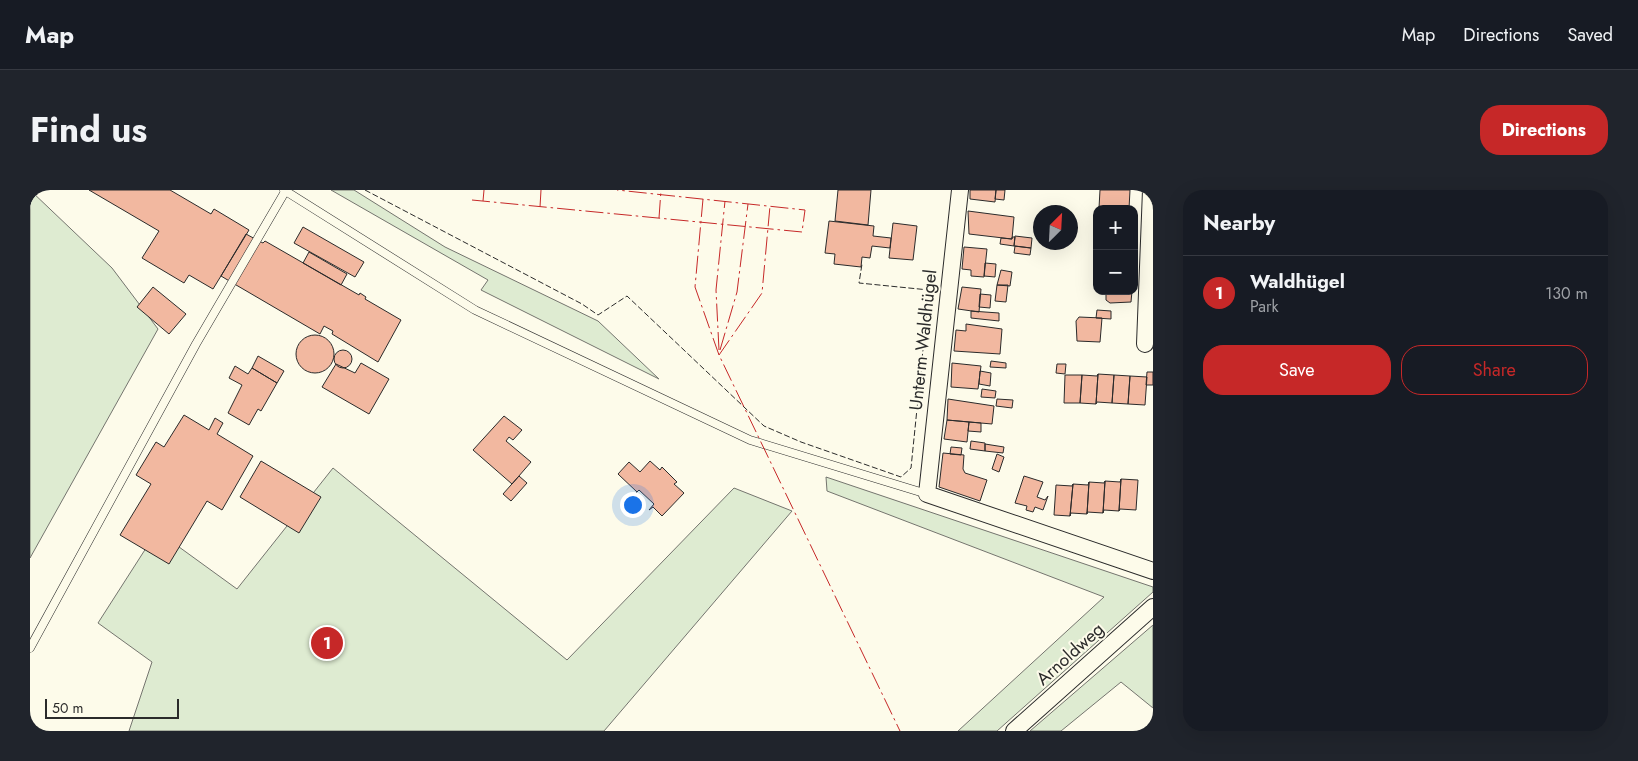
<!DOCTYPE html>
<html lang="en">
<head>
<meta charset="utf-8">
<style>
  body { margin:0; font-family:Jost,sans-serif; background:#20242c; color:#f1f3f6 }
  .controls { position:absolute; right:15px; top:15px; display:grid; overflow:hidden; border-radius:10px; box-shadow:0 5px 20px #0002 }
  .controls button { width:45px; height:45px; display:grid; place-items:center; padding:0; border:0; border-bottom:1px solid #363941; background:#171b24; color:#f1f3f6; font:25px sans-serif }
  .compass { position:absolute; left:1003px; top:15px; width:45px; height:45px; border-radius:50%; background:#171b24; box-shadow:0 5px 20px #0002; rotate:24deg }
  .scale { position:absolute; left:15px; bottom:12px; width:134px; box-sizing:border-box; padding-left:5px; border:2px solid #2b2b2b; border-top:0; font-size:14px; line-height:18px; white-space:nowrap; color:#2b2b2b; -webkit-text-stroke:4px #fdfbea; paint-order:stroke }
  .you { position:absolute; left:602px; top:314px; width:18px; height:18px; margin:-12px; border:4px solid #fff; border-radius:50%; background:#1a73e8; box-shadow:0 0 0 8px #1a73e833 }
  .badge { display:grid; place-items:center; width:32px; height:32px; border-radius:50%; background:#c62828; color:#fff; font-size:16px; font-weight:700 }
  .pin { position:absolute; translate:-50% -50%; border:2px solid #fff; box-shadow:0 1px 5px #0006 }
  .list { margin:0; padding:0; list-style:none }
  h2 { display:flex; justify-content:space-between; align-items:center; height:65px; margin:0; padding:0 20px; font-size:21px }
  h2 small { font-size:16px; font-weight:400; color:#9ea1a6 }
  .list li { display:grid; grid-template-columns:32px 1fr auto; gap:15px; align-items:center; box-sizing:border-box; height:75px; padding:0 20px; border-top:1px solid #363941 }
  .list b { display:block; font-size:19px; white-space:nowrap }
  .list p { margin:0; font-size:16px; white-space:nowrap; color:#9ea1a6 }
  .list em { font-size:16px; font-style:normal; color:#9ea1a6 }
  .actions { display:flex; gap:10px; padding:15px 20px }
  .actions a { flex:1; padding:11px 0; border:1px solid #c62828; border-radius:20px; text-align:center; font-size:18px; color:#c62828 }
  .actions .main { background:#c62828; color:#fff }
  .map { position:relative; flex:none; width:1123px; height:541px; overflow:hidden; border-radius:20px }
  header { display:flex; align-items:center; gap:30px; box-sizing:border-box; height:70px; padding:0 25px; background:#171b24; border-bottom:1px solid #363941 }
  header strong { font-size:24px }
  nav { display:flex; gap:28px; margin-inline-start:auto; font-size:18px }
  .intro { display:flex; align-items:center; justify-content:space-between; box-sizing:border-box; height:120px; padding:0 30px }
  h1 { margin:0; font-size:35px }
  .button { padding:12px 22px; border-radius:20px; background:#c62828; color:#fff; font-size:18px; font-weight:700 }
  main { display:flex; gap:30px; padding:0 30px }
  aside { flex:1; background:#171b24; border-radius:20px; box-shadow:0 5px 20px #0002 }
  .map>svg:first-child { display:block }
</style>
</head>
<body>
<header>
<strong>Map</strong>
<nav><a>Map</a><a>Directions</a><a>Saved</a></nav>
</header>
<div class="intro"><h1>Find us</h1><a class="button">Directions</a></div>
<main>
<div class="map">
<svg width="1123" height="541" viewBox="0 0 1123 541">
  <rect width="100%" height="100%" fill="#fdfbea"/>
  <path fill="#deebd1" stroke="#74746e" d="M0,0l82,78 46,61 -128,229z
    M301,0h23l91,57 153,74 61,58 -178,-89 7,-10z
    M303,278l234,192 167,-172 58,23 -188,220h-475l23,-69 -54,-39 59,-92 80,58z
    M796,287l327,110v5l-156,139h-39l146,-134 -277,-106z
    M1123,435v83l-32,-26 -60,49h-31z"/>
  <path fill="#f2b8a0" stroke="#2b2b2b" d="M59,0h81l41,24 3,-5 35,21 -36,59 -24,-14 -5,8 -42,-25 17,-27z
    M808,0h33l-3,35 -33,-4z
    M940,0h26l-1,12 -25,-3z
    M966,0h9l-1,10 -9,-1z
    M1070,0h30l-1,19 -30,-1z
    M938,21l46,6 -2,22 -43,-5z
    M799,31l45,5 -1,10 18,2 -1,10 -18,-2 -2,12 -8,-1 -1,10 -27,-3 1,-10 -10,-1z
    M863,33l24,3 -4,34 -24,-2z
    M273,37l61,35 -9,15 -61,-34z
    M216,44l11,6 -26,42 -10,-6z
    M985,46l17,2 -1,10 -17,-2z
    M982,47h3l-1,9 -14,-2 1,-6 11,1z
    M227,50l6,3 2,-2 94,54 1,-2 6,4 -1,2 36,21 -23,42 -46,-28 1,-3 -9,-5 -4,8 -89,-52z
    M985,56l16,2 -1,7 -16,-2z
    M934,57l23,2 -3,28 -13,-1v-6l-9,-1z
    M279,62l38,22 -6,11 -38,-22z
    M955,73l11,1 -1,13 -11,-1z
    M971,80l11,2 -2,14 -13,-1z
    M967,95h11l-2,17 -11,-1z
    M123,97l33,27 -17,20 -32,-27z
    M932,97l19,2 -2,23 -21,-3z
    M1076,101h26l-1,11 -21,1 -4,-3z
    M950,104l11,1 -1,13 -11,-1z
    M1067,120l14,1v8l-15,-1z
    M941,121l28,2v8l-28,-3z
    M1049,127l23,1 -2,24 -23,-1 -1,-20z
    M936,134l36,5 -2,25 -46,-3 2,-21 10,1z
    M266 164a19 19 0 1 1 38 0a19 19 0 1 1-38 0Z
    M304 169a9 9 0 1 1 18 0a9 9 0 1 1-18 0Z
    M228,166l26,15 -7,12 -25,-15z
    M961,171l15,2v5l-16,-1z
    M331,173l28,16 -20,35 -47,-27 14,-23 19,9z
    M922,173l29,3 -3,23 -27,-2z
    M1027,174h9l-1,10 -9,-1z
    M205,176l13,8 4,-6 25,15 -16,28 -3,-2 -9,16 -21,-12 14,-28 -13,-7z
    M950,181l11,2 -1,13 -11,-2z
    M1117,182h6v13h-7z
    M1068,184l-2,30 -16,-1 2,-28 15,1z
    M1068,184l16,1 -2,28 -15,-1 -1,2z
    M1035,185h17l-2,28h-16z
    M1084,185l16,1 -2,28 -16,-1z
    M1100,186l17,1 -2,28 -17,-1z
    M952,199l14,2 -1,7 -14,-1z
    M918,209l46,7 -2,18 -45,-4z
    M967,209l16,1 -1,8 -16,-2z
    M154,225l25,15 6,-12 8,5 -6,11 36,22 -31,54 -15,-9 -38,63 -49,-29 31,-51 -15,-9 20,-33 8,5z
    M474,226l18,14 -9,10 -4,-3 -3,4 25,21 -19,22 -39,-34z
    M917,230l22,2 -2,20 -23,-3z
    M939,232l12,1v9l-13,-1z
    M941,251l14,2v8l-15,-2z
    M955,254l19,3 -1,6 -18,-2z
    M921,257l11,1 -1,7 -11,-1z
    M913,263l21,2 -1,14 2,4 22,7 -7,21 -41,-14z
    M967,264l7,3 -5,15 -7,-3z
    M231,271l60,36 -22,36 -59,-36z
    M620,271l10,9 2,-3 15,15 -3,2 10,9 -22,23 -9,-9 -4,3 5,-6 -15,-14 -8,8 6,-6 -19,-18 11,-12 11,10z
    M489,286l8,7 -16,18 -8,-7z
    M994,286l19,6 -6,15 8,3 3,-4 -5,14 -8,-3 -2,5 -7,-2 1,-4 -12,-3z
    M1091,289l17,1 -2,30 -16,-1 -1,2z
    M1091,289l-2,32 -15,-1 -1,3 2,-32 15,1z
    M1075,291l-2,32 -16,-1v2l2,-32 15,1z
    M1059,292l-2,32 -16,-1 -1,3 3,-32 15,1z
    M1043,294l-3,32 -16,-1 2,-30 16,1z"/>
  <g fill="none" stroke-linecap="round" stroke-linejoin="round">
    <defs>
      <path id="service" d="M254,0l191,120 275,130 177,54
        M0,458l166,-304 90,-154"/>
      <path id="minor" d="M930,0l-33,304 226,77
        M1115,154l6,-154
        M984,541l139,-124"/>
    </defs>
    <use href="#service" stroke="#2b2b2b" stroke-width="9"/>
    <use href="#minor" stroke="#2b2b2b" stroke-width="18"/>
    <use href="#service" stroke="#fdfbea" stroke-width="8"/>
    <use href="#minor" stroke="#fdfbea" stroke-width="16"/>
    <path stroke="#2b2b2b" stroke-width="1" stroke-dasharray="6 2.5" stroke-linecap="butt" d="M335,0l217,114 16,11 29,-19 137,130 37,16 100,35 10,-9 18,-178 -70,-7 3,-19"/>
    <path stroke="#c62828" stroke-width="1" stroke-dasharray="18 4 2.5 4" stroke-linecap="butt" d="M673,9l-8,88 24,68 181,376
      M442,10l330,32 3,-22 -188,-20
      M453,11l1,-11
      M510,17l1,-17
      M629,28l2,-28
      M689,160l-3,-60 9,-89
      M690,160l17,-58 11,-88
      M689,165l43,-62 8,-87"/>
  </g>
  <g text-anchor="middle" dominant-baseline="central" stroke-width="4" stroke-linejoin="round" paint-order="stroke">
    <g font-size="18" fill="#2b2b2b" stroke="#fdfbea">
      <text transform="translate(893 150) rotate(-84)">Unterm Waldhügel</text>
      <text transform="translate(1040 464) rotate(-42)">Arnoldweg</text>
    </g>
  </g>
</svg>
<div class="controls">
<button>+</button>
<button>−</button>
</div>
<svg class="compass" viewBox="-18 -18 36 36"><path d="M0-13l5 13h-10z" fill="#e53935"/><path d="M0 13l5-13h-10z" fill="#9ea1a6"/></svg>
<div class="scale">50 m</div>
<div class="you"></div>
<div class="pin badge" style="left:297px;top:453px">1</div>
</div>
<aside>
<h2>Nearby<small></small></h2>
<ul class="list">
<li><span class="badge">1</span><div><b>Waldhügel</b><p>Park</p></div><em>130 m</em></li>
</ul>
<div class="actions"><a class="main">Save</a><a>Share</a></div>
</aside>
</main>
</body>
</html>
